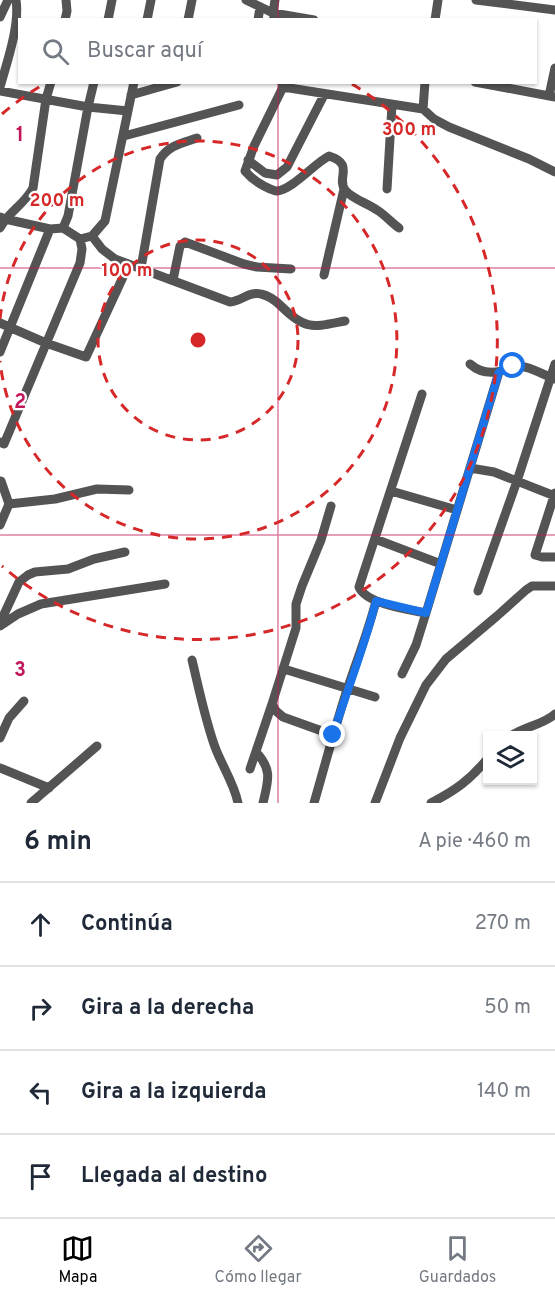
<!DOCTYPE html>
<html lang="es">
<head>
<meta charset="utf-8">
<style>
  body { margin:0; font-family:Overpass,sans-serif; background:#f6f6f7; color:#1f2937 }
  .controls { position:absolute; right:18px; bottom:18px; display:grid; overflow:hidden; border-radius:0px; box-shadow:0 2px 4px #0004 }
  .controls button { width:54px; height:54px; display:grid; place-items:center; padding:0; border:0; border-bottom:2px solid #e0e1e3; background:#fff; color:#1f2937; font:30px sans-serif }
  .stop { position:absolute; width:18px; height:18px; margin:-14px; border:4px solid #1a73e8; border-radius:50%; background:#fff }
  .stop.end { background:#1a73e8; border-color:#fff; box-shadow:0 2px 6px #0008 }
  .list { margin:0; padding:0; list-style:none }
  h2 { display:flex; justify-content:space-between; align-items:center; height:78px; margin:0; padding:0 24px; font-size:26px }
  h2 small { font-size:20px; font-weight:400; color:#747a83 }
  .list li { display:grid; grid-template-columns:39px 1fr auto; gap:18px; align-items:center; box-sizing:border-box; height:84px; padding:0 24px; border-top:2px solid #e0e1e3 }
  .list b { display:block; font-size:22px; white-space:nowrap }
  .list em { font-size:20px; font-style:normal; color:#747a83 }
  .icon { flex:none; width:33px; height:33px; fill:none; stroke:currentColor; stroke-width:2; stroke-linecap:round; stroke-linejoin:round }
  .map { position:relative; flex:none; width:555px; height:803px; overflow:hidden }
  .search { position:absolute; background:#fff; box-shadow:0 2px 4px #0004; left:18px; right:18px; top:18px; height:66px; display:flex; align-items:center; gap:15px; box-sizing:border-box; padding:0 21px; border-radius:0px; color:#747a83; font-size:22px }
  .sheet { height:414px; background:#fff }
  nav { display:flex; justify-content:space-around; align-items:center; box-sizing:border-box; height:84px; border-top:2px solid #e0e1e3; background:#fff; font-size:16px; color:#747a83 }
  nav a { display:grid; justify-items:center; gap:3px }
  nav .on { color:#000 }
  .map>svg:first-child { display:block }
</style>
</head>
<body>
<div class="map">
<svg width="555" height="803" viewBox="0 0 555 803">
  <rect width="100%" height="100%" fill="#fff"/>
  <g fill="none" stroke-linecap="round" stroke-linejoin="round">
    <path stroke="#545454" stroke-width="9" d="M246,0l27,13 41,7
      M476,0l79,10
      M0,17l8,-17
      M274,18l-1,-5 2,-13
      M65,20l2,-9 -1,-11
      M108,20l4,-20
      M147,20l4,-20
      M188,20l4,-20
      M258,20l2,-13
      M435,20l3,-20
      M282,82l1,5 -29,59 -9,25c6,7 11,11 19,15 4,2 9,5 13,5 15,-1 39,-29 52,-35 26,8 7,22 16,34 7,9 22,13 32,20 8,5 14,12 22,18
      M475,82l80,15
      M0,87c7,-25 20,-62 16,-87
      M283,87l140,22 11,10 15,8 80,32 26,13
      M0,91l88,16 40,4
      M131,95l46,-13
      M549,96l6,-28
      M423,109l2,-27
      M124,136l115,-31
      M248,160l17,13 12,2 10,-8 37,-72
      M387,189l5,-84
      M0,217l5,2 45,10 13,-1 17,11 12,-3 13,-15 29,-139
      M0,228c9,-17 24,-23 33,-40l13,-89 5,-17
      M63,228l5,-12 20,-109 6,-25
      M92,236l10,13 13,10 115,43c12,-1 19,-11 31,-8 9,2 14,6 20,12 25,25 32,21 64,15
      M141,268l19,-109c9,-14 23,-16 37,-21
      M324,275l20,-86
      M173,280l7,-34 5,-4 59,22 13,3 34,2
      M0,323l46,20 40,14 43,-93
      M0,352l50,-123
      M470,364c8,7 19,10 31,7 6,-2 11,-6 18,-5 13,1 24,9 36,13
      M422,394l-63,193c7,17 51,23 67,26
      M0,442l4,2 76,-181 2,-14 -2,-10
      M470,468l24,4 61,24
      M391,491l66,19
      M555,493l-20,62 7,2h13
      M9,504l46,-5 42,-10 32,1
      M331,506l-10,34 -19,46 -6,18v24l-24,76 4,7 7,6 50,18
      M0,525l9,-21 -8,-23
      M375,539l66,25
      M478,591l39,-110 38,-117
      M0,623l19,-41 9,-7 7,-3 33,-3 26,-10 31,-7
      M0,626l18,-12 23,-10 124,-20
      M192,660c7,29 13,59 23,87 7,19 19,36 23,56
      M284,669l91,28
      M402,674l14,-29 10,-32 73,-241
      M511,736c14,-10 32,-11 44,-22
      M0,738l9,-20 15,-17
      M256,752c17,18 12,29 7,51
      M0,768l49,20
      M250,769l22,-65
      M31,803l66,-57
      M314,803c11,-38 21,-76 33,-113 10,-30 21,-58 29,-89
      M375,803l25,-65 26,-53 20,-26 51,-43 29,-26 6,-4h23
      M431,803c25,-13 39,-23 57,-45"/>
  </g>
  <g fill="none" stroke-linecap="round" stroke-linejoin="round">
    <path stroke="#1a73e8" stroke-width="8" d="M333,735c14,-45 32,-89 43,-134l50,12 73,-241 14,-6"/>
  </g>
  <path fill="none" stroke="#c2185b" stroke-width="1.5" stroke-opacity="0.55" d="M278,0v20M278,82v721M0,268h555M0,535h555"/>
  <g fill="none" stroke="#d62828" stroke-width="3" stroke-dasharray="10 8">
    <circle cx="198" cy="340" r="100"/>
    <path d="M0 319A199 199 0 1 1 0 361"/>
    <path d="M2 114A299 299 0 0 1 44 84M352 84A299 299 0 1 1 2 566"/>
  </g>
  <g font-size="20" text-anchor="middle" font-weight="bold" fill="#c2185b" stroke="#fff" stroke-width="4.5" stroke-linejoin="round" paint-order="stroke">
    <text x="20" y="141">1</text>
    <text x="20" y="408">2</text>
    <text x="20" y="676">3</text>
  </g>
  <circle cx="198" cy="340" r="9" fill="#d62828" stroke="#fff" stroke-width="3"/>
  <g font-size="18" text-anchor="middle" font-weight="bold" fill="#d62828" stroke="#fff" stroke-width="4.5" stroke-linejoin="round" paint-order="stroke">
    <text x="409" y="135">300 m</text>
    <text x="57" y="206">200 m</text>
    <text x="127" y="276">100 m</text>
  </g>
</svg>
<div class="controls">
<button><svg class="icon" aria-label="layers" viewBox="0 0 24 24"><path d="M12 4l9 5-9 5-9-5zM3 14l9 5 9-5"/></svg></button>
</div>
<div class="stop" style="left:513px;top:366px"></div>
<div class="stop end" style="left:333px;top:735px"></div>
<div class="search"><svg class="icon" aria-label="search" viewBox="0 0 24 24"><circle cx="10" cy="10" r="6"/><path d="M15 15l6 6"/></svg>Buscar aquí</div>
</div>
<section class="sheet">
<h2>6 min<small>A pie · 460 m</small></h2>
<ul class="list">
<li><svg class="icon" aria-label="ahead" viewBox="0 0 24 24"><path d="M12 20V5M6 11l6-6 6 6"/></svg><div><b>Continúa</b></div><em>270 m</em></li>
<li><svg class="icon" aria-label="right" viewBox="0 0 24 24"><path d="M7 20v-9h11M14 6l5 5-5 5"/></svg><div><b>Gira a la derecha</b></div><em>50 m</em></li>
<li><svg class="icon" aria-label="left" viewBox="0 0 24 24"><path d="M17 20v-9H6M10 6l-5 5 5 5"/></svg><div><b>Gira a la izquierda</b></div><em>140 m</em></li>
<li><svg class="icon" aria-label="arrive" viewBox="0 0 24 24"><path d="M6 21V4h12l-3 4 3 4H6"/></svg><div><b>Llegada al destino</b></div></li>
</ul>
</section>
<nav>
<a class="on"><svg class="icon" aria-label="map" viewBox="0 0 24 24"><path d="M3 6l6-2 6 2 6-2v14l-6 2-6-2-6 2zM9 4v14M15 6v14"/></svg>Mapa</a>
<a><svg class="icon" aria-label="directions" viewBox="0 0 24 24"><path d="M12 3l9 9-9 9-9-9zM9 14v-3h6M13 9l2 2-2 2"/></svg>Cómo llegar</a>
<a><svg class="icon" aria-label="saved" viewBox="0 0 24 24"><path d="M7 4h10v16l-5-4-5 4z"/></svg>Guardados</a>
</nav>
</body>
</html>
